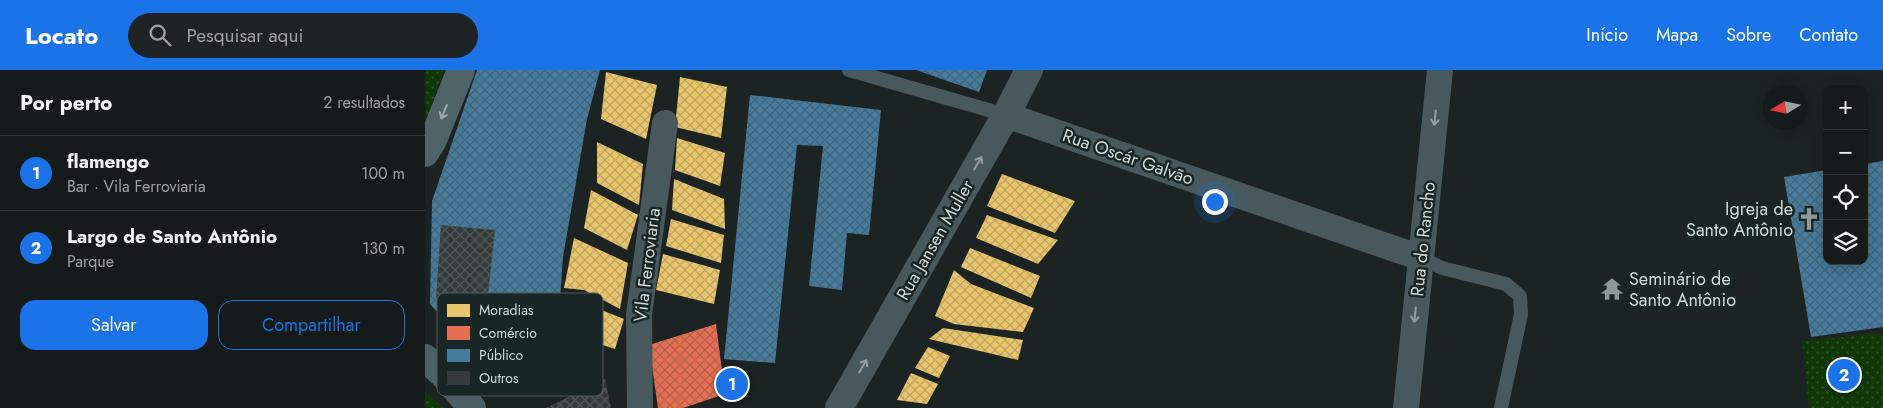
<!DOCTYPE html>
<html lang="pt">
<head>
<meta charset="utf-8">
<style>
  body { margin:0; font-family:Jost,sans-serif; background:#1e2323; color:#f1f3f6 }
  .controls { position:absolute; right:15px; top:15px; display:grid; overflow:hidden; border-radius:10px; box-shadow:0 2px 12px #0003 }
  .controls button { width:45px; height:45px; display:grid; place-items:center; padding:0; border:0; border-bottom:1px solid #343839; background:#151a1a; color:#f1f3f6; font:25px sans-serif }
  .compass { position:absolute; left:1338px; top:15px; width:45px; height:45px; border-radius:50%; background:#151a1a; box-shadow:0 2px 12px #0003; rotate:260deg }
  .you { position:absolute; left:789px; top:131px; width:18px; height:18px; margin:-12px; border:4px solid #fff; border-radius:50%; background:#1a73e8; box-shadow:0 0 0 8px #1a73e833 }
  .badge { display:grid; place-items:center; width:32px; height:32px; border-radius:50%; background:#1a73e8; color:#fff; font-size:16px; font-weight:700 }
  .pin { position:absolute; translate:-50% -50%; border:2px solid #fff; box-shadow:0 1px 5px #0006 }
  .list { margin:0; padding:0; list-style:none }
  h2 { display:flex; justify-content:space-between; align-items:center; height:65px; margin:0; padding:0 20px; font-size:21px }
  h2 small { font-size:16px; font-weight:400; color:#9da1a2 }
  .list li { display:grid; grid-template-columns:32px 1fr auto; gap:15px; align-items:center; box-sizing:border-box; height:75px; padding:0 20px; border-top:1px solid #343839 }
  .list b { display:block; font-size:19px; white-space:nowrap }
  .list p { margin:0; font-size:16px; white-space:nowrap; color:#9da1a2 }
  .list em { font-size:16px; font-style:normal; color:#9da1a2 }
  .actions { display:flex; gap:10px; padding:15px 20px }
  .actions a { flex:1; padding:11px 0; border:1px solid #1a73e8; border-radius:15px; text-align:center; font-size:18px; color:#1a73e8 }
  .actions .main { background:#1a73e8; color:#fff }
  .icon { flex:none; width:28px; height:28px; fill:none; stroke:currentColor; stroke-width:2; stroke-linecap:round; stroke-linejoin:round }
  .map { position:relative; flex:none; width:1458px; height:338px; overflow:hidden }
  header { display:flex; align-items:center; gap:30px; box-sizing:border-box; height:70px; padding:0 25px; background:#1a73e8; color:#fff }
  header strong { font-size:24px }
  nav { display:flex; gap:28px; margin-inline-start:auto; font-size:18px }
  .search { width:350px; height:45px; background:#1e2323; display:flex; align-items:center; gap:12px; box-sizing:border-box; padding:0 18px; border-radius:28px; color:#9da1a2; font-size:19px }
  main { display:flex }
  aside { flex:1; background:#151a1a }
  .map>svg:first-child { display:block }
</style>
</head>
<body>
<header>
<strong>Locato</strong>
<div class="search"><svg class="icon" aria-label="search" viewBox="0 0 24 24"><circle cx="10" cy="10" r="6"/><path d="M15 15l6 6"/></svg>Pesquisar aqui</div>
<nav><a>Início</a><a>Mapa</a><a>Sobre</a><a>Contato</a></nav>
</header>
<main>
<aside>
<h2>Por perto<small>2 resultados</small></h2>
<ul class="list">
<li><span class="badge">1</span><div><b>flamengo</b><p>Bar · Vila Ferroviaria</p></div><em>100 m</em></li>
<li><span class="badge">2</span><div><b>Largo de Santo Antônio</b><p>Parque</p></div><em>130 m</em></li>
</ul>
<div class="actions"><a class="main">Salvar</a><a>Compartilhar</a></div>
</aside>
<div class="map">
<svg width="1458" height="338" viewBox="0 0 1458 338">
  <defs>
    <pattern id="park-dots" width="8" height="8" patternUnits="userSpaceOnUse" patternTransform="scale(1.25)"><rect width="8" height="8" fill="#103807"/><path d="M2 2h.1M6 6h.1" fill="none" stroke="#32542a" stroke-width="1.8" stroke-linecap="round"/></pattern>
    <pattern id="homes-cross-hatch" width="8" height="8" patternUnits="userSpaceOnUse" patternTransform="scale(1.25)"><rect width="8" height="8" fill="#e9c46a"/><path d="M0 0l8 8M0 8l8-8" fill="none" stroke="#bea360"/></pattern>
    <pattern id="shops-cross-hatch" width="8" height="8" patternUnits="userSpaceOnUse" patternTransform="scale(1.25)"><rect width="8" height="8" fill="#e76f51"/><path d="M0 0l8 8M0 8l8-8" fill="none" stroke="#b4614c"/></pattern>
    <pattern id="public-cross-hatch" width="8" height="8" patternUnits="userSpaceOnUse" patternTransform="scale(1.25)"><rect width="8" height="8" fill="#457b9d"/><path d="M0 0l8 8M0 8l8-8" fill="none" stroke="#426478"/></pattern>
    <pattern id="building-cross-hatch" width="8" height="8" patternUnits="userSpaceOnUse" patternTransform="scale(1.25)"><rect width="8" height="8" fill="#353b3a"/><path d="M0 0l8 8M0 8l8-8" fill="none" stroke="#515756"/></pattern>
  </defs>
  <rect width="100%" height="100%" fill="#1c2323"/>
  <path fill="url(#park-dots)" d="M0,0h19l-19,52z
    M1458,263v75h-74l-7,-67z
    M0,322l18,16h-18z"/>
  <path fill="url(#homes-cross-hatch)" d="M181,2l51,13 -11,54 -45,-20z
    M255,7l47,10 -6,51 -46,-11z
    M252,68l48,15 -5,33 -45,-16z
    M172,72l46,22 -4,41 -42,-22z
    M577,104l73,27 -20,32 -68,-27z
    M249,109l50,20 1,30 -53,-19z
    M166,120l47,25 -11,35 -43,-22z
    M562,145l71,25 -20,24 -62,-26z
    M246,149l53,16 -3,28 -55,-17z
    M149,168l54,25 -8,46 -36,-19 -20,-2z
    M545,178l70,28 -9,22 -70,-31z
    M238,184l57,16 -6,34 -58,-14z
    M529,200l17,14 63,24 -11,24 -69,-8 -19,-8z
    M154,231l45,18 -9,30 -40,-13z
    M518,258l80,12 -5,20 -89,-21z
    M503,277l22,9 -11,22 -24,-10z
    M486,303l27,11 -11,20 -30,-4z"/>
  <path fill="url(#shops-cross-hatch)" d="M291,254l9,70 -42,14h-25l-9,-63z"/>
  <path fill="url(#public-cross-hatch)" d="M52,0h123l-13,49 -24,138 -8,111 -66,4 -59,-68 2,-103z
    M491,0h71l-8,22z
    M325,25l131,15 -12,125 -22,-2 -5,57 -33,-4 14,-140 -26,-1 -22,218 -51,-4z
    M1458,91v166l-72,10 -27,-160 43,-7v91h37v-97z"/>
  <path fill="url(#building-cross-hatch)" d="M16,155l54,5 -8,74 -51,-5z
    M180,309l6,29h-65z"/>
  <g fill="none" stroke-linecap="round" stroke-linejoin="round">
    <path stroke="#48595d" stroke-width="14" d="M424,0l157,45
      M996,188l21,10 64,16 14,12 1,18 -20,94"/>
    <path stroke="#48595d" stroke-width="26" d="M581,45l415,143
      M215,338l-1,-93 26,-192
      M981,338l34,-338"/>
    <path stroke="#48595d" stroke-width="28" d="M414,338l167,-293 23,-45"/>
    <path stroke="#4f6469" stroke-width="28" d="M0,83l8,-13 28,-70"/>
    <path stroke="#4c6166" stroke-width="28" d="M0,288l18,16 29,34"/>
  </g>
  <defs><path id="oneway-shaft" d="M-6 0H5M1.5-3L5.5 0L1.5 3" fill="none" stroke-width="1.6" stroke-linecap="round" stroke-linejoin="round" transform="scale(1.25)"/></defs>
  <use stroke="#9caaac" href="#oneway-shaft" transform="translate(19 42) rotate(112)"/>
  <g stroke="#929fa1">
    <use href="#oneway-shaft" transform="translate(1010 48) rotate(96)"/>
    <use href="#oneway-shaft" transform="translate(553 93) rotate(-60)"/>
    <use href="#oneway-shaft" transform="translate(990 245) rotate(96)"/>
    <use href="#oneway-shaft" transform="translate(438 296) rotate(-60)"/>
  </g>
  <defs>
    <symbol id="church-bare" viewBox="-9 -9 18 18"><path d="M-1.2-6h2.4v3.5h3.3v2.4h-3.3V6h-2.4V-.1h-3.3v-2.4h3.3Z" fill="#909999" stroke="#192626" stroke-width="2.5" paint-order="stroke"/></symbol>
    <symbol id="temple-bare" viewBox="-9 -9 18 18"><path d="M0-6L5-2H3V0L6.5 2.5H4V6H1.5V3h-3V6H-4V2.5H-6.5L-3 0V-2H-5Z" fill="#909999" stroke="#192626" stroke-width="2.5" paint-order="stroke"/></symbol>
  </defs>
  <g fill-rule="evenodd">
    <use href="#church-bare" x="1368" y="133" width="32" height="32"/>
    <use href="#temple-bare" x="1171" y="203" width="32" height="32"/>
  </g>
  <g text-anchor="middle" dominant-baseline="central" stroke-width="5" stroke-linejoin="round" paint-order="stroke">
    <g font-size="18" fill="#cfd8d8" stroke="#192626">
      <text transform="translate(703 87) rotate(19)">Rua Oscár Galvão</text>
      <text transform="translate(998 169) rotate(-84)">Rua do Rancho</text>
      <text transform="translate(510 170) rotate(-60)">Rua Jansen Muller</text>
      <text transform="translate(222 195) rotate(-83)">Vila Ferroviaria</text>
    </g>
    <g font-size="18" fill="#cfd8d8" stroke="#192626" text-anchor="end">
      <text x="1368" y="139">Igreja de<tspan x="1368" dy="21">Santo Antônio</tspan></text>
      <text x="1204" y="209" text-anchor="start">Seminário de<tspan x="1204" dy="21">Santo Antônio</tspan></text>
    </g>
  </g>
  <rect x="12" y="223" width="166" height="103" rx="8" fill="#192626" stroke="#505b5b" stroke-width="1"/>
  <rect x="22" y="234" width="23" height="13" fill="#e9c46a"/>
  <rect x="22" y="256" width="23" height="14" fill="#e76f51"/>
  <rect x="22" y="279" width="23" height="13" fill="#457b9d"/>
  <rect x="22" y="301" width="23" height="14" fill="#353b3a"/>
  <g font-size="14" fill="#cfd8d8">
    <text x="54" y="245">Moradias</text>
    <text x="54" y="268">Comércio</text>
    <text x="54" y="290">Público</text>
    <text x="54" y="313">Outros</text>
  </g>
</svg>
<div class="controls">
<button>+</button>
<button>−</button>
<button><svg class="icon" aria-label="locate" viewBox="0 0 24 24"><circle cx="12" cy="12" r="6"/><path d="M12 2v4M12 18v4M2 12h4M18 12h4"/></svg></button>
<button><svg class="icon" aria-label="layers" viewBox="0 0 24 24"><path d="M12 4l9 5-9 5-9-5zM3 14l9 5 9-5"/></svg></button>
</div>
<svg class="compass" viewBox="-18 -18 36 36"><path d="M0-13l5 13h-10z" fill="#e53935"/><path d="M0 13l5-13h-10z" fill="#9da1a2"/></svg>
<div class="you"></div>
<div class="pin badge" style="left:307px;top:314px">1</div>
<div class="pin badge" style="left:1419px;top:305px">2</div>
</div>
</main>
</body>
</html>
